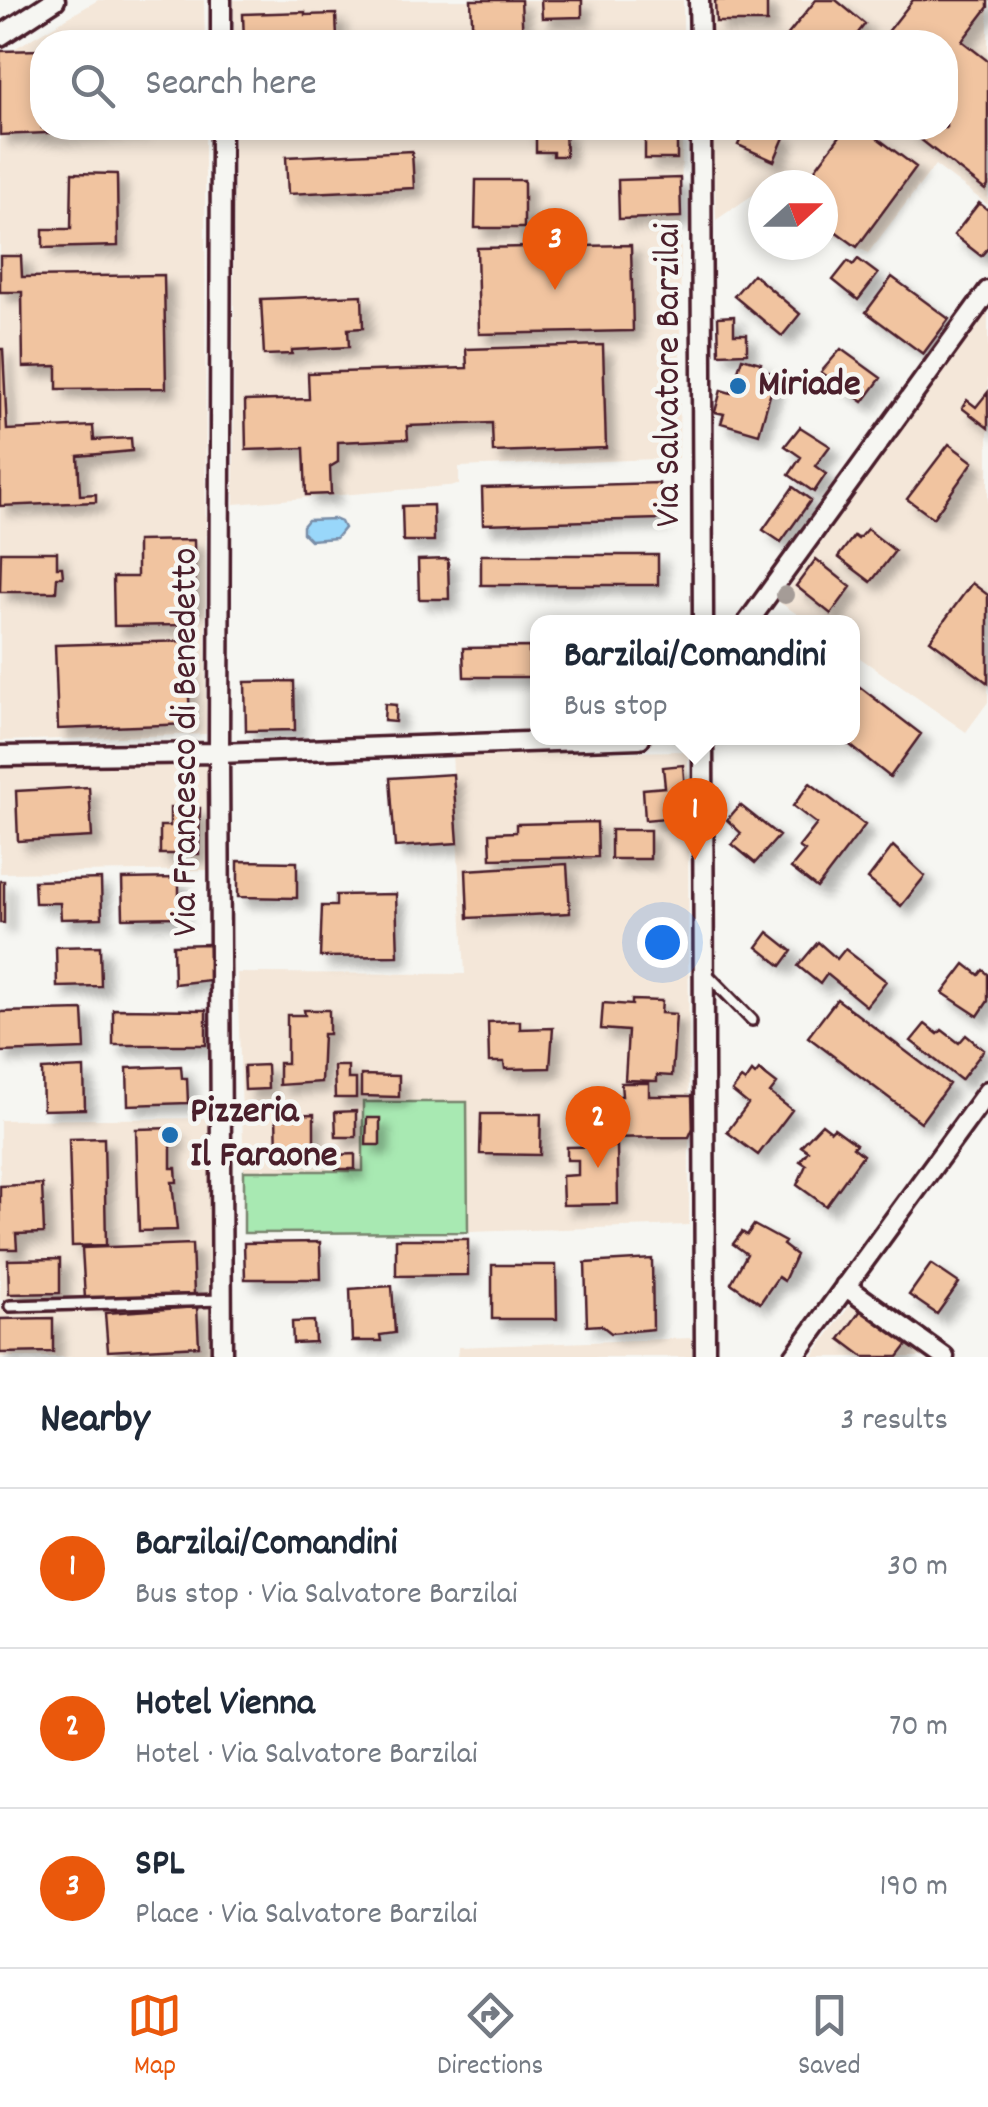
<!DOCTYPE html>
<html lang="en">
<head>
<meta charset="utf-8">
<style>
  body { margin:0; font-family:Dekko,sans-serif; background:#f2f2f3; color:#1f2937 }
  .compass { position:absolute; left:748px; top:170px; width:90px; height:90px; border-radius:50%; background:#fff; box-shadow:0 5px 15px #0003; rotate:69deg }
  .you { position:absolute; left:662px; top:942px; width:35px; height:35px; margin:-25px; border:8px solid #fff; border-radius:50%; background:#1a73e8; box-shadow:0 0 0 15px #1a73e833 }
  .badge { display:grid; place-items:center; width:65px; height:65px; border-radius:50%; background:#ea580c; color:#fff; font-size:32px; font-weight:700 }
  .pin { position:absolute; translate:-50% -82px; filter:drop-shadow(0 2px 5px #0008) }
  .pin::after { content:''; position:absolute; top:52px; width:35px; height:30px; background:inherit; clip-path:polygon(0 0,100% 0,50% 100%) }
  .popup { position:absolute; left:530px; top:615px; width:330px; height:130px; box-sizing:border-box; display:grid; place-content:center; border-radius:20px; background:#fff; filter:drop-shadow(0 2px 8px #0005); font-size:32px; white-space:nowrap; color:#747a83 }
  .popup b { font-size:38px; color:#1f2937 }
  .popup::after { content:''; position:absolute; left:50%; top:100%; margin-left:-20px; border:20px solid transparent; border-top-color:#fff }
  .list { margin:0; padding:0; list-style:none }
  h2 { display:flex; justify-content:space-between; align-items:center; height:130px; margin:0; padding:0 40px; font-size:42px }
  h2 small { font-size:32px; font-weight:400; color:#747a83 }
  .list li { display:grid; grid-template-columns:65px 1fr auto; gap:30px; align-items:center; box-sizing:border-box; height:160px; padding:0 40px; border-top:2px solid #e0e1e3 }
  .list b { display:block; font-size:38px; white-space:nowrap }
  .list p { margin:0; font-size:32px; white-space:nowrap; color:#747a83 }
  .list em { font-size:32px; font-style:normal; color:#747a83 }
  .icon { flex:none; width:55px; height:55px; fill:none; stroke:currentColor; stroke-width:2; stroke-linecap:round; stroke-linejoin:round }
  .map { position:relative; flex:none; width:988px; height:1357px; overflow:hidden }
  .search { position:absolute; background:#fff; box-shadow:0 5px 15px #0003; left:30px; right:30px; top:30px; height:110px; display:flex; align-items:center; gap:25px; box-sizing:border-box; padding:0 35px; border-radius:40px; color:#747a83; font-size:38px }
  .sheet { height:610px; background:#fff }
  nav { display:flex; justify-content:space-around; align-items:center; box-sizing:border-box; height:140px; border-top:2px solid #e0e1e3; background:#fff; font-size:28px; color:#747a83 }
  nav a { display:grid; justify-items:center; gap:5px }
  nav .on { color:#ea580c }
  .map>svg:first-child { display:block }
</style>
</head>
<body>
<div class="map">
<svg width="988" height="1357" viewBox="0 0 988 1357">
  <defs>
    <filter id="shadow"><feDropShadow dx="9" dy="9" stdDeviation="5" flood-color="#0004"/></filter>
  </defs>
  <rect width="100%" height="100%" fill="#f6f6f2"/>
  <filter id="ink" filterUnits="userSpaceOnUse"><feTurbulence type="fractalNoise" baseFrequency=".01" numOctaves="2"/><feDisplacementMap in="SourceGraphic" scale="20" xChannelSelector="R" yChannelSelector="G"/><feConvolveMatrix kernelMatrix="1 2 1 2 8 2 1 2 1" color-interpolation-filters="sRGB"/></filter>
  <g filter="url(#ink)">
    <path fill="#f4e7d9" d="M98,0h106l1,42h-163v86h163l1,606 -206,7v-684z
      M234,0h449v42h-449z
      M707,0h281v205l-53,-40 -67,88 -45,-25v-43h-60v10l-6,-3 -41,28 -4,-92h234v-86h-237z
      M234,128h448l-3,330 -220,9v18l-225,19z
      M988,308v394l-22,30 -113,-79 -1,-31h-43l-30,-20z
      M688,751l1,474 -221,7 -2,-130h-102v69h-120l-7,-198 228,1 -13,-220z
      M210,765l1,105 -211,3v-105z
      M213,1118l4,177 -217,5v-180z
      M865,1285l91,72h-144z
      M213,1307l-1,50h-212v-47z
      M692,1338v19h-234l1,-10z"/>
    <path fill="#a8e9b2" stroke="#79846e" stroke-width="2.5" d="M363,1102h104l1,130 -224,1v-62h119z"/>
    <path fill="#99d7fa" stroke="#798da7" stroke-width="2.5" d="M334,519l7,3 3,6 -8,10 -26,2 -7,-7v-7l5,-6z"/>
    <path fill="#f1c4a0" stroke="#4a1f2b" stroke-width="2.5" filter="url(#shadow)" d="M471,0h50l2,42h-50z
      M541,0h41v17l-40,1z
      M715,0h52v22h-51z
      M816,0h20l29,24 -14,18h-69z
      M913,0h75v7l-26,34 26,20v125l-3,4 -79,-62h40v-86h-66z
      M305,12v3l31,-1 1,24 41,-2v6h-134l-1,-28z
      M42,50v78l98,1 -140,6v-84z
      M528,128h37l1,28h-13v-4h-17v-19l-8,1z
      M645,128h32v31h-32z
      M746,128h21l18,7 -11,26 -36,-16z
      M846,128h18l52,39 -59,80 -34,-25v-37h-20z
      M412,151l2,37 -126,6 -2,-37z
      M72,173l45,1 1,72 -75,2v-19h28z
      M680,178l1,39 -62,2 -1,-39z
      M476,180h48v48h-49z
      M979,203l9,7v38l-7,8 -27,-21z
      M631,245l2,86 -154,3 -2,-86z
      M0,256h21l1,21 142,-2 2,113 -109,1v-23l-34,1 -1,-75h-22z
      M858,259l20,15 -20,26 -25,-20 15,-19 5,4z
      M753,274l47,40 -18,22 -48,-40z
      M892,277l57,42 -26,35 -57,-42z
      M362,295l1,33 -15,1 1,18 -57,3v4l-28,1 -3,-56z
      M734,316v18h13v19l-28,1 -1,-37z
      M603,345l3,103 -113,4 -1,-29 -85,3 1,13 -70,3v20l-8,5 1,27 -25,1 -2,-47 -58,2 -1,-49 64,-2 -1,-26 159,-5 -1,-19z
      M0,349h3l4,81 86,-4 1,14 37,-2 1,13 -54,5 2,39 16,-1v8l-96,4z
      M841,349l40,29 -18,24 -42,-30z
      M742,358l19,5 -2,6 17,5 -17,60 -38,-11 3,-9 -9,-2 6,-22 10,3z
      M988,392v36l-26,-20 5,-8 9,7z
      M800,427l30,19 -15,20 11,8 -12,18 -25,-17 12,-18 -16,-11z
      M949,444l24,18 -40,56 -26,-19z
      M659,483l1,36 -177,5 -1,-36z
      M793,487l18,13 -30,42 -18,-12z
      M433,505l1,36h-31l-1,-35z
      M867,529l28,22 -24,31 -33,-25 16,-21 4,3z
      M194,540l1,68h-14v17l-67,1 -1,-49h24v-36z
      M1,552h56v15h5l1,10h-6l-1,15h-56z
      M481,555h177v30h-177z
      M448,559l1,40h-30l-1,-39z
      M816,559l35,28 -20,27 -35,-28z
      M972,583l16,12v88l-58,-43z
      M681,619v3h-88v-1z
      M187,641l3,83 -132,5 -3,-84z
      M529,647v30h-65l-1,-29z
      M294,681l1,49 -49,1 -1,-49z
      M852,681l69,53 -31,43 -49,-39h11z
      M385,704l11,1 -1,17 -11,-1z
      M683,765l4,51 -42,4 -2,-31 22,-2 -2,-20z
      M453,774l5,69 -63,4 -5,-69z
      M810,783l55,42 -48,63 -26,-20 14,-17 -6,-4 18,-23 -24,-18z
      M89,787l3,50 -74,4 -2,-50z
      M740,805l39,31 -24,27 -23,-19 9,-11 -14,-13z
      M170,808h30l-1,46h-39v-28h10z
      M597,822l1,35 -107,2 -1,-26 26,-1v-8z
      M611,830h39v29h-39z
      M893,846l32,30 -24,30 -33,-27z
      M238,861l59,1v36l-59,-1z
      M567,864l3,49 -102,5 -2,-48z
      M179,878v39l-56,1 -1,-39z
      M101,879l1,39 -41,1 -1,-16h-25l-1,-22z
      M0,881h4v42h-4z
      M396,894l2,62 -78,1 2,-51h14v-11z
      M768,932l24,19 -11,15 -24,-19z
      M818,942l19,17 8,-10 41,32 -20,25 -39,-32 -7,10 -22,-18z
      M209,944l1,36 -36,4 -1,-39z
      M100,946l1,40 -44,1 -1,-40z
      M965,964l14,11 4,-5 5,4v27l-10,15 -35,-23z
      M837,999l112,85 -28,38 -113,-85z
      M632,1000l30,1 -1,12 15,1 -4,62 -15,-1v6l-32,-1 3,-49 -27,-2 2,-26 29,2z
      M113,1009l93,1v35h-93z
      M83,1010l2,39 -85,3v-40z
      M304,1010h25v24h-6l-2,48 -42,3v-22h8v-48h18z
      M520,1021v8l33,-1 -3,40 -45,1 -1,-7h-15l-1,-40z
      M925,1024l13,10 4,-4 17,13 7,-8 18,15 -23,30 -50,-39z
      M267,1065l1,24 -23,1 -1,-24z
      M181,1066l1,12h5l1,25 -60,2 -1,-37z
      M334,1066h14v13h8v19h-21z
      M84,1068l1,41 -42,1 -1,-40z
      M759,1070l18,14 -7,9 22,17 -34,45 -31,-23 21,-28 -16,-13 9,-12 4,3 7,-10 3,3z
      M361,1075l38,1v21l-38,-1z
      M621,1083h28v13h43l1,32 -4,9 -104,1 -1,-42h38z
      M356,1111v26h-20l-1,-25z
      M314,1114v38h-37l-1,-37z
      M481,1114h60l-1,41 -60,-1z
      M367,1118h13v27h-14z
      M822,1124l9,7 3,-3 22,16 -3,3 10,8 -37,51 -29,-21 9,-20 -6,-4 8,-10 -7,-5z
      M174,1128l1,14h-4v26h5l1,14h-5l5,48 -38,1 -3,-102z
      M104,1138l2,107 -34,1 -3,-107z
      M617,1146l1,58 -55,1 -1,-29 16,-1v-15h-11v-13z
      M355,1154v15h-19v-14z
      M42,1184l2,49 -28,1 1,15h-17v-63z
      M754,1225l31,17 -2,3 13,10 -12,26 -6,-4 -18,26 -29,-20 16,-29 -14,-10 9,-12 5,3z
      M396,1239h72v36l-72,1z
      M320,1242l1,37h-76l-1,-36z
      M192,1244l2,50 -109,5 -3,-51z
      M60,1259v34l-51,1 -1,-34z
      M652,1259l1,70 -42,4 -10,-8 -14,1 -2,-63z
      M931,1264l28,19 -22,31 -28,-19z
      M492,1265h64l1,54h-65z
      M392,1286l3,47 -15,2 1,6h-29l-2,-52z
      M864,1306l47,34 -13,17h-34l-24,-18z
      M197,1307l2,39 -91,5 -3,-38z
      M53,1318v34l-53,1v-34z
      M314,1321l1,21 -22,1 -1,-21z"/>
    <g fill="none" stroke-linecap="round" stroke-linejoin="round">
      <defs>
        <path id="service" d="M706,973l46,47
          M10,1306l212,-6"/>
        <path id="minor" d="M699,0l1,42
          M0,36l55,-36
          M221,42v-42
          M221,128l-2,625 3,604
          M701,128l2,494
          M748,622l240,-331
          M703,738l2,619
          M0,756l219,-3 421,-15
          M845,1286l99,71
          M794,1357l194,-266"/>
      </defs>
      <use href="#service" stroke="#4a1f2b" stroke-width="16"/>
      <use href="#minor" stroke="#4a1f2b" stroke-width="25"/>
      <use href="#service" stroke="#f6f6f2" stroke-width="9"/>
      <use href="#minor" stroke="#f6f6f2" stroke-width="18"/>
    </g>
    <circle fill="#a59c97" cx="785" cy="595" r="9"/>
  </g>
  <g fill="#1f6fb2" stroke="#f6f6f2" stroke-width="4">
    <circle cx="738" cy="386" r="10"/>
    <circle cx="170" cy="1135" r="10"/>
  </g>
  <g text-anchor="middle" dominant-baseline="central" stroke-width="9" stroke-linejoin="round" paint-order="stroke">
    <g font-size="38" fill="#4a1f2b" stroke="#f6f6f2">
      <text transform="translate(670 375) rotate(-90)">Via Salvatore Barzilai</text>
      <text transform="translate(187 742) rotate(-90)">Via Francesco di Benedetto</text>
    </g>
    <g font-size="38" font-weight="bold" fill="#4a1f2b" stroke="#f6f6f2" text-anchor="start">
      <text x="758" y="386">Miriade</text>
      <text x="190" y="1113">Pizzeria<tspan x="190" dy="44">Il Faraone</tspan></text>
    </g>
  </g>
</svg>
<svg class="compass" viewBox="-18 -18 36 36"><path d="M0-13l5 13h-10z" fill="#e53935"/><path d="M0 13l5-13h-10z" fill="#747a83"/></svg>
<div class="you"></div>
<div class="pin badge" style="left:695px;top:860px">1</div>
<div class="popup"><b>Barzilai/Comandini</b>Bus stop</div>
<div class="pin badge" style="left:598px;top:1168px">2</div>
<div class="pin badge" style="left:555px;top:290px">3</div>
<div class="search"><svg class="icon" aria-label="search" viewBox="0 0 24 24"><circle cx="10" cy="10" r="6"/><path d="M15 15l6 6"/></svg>Search here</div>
</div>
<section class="sheet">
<h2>Nearby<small>3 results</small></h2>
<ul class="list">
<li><span class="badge">1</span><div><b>Barzilai/Comandini</b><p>Bus stop · Via Salvatore Barzilai</p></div><em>30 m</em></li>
<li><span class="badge">2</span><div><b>Hotel Vienna</b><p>Hotel · Via Salvatore Barzilai</p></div><em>70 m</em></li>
<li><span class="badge">3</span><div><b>SPL</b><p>Place · Via Salvatore Barzilai</p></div><em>190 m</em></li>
</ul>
</section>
<nav>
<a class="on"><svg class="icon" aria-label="map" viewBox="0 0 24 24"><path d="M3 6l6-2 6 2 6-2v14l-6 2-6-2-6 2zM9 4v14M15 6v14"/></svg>Map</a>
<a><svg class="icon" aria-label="directions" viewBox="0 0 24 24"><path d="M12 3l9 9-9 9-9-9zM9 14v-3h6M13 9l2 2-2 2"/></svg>Directions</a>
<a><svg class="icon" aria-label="saved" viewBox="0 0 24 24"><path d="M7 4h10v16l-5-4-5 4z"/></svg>Saved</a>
</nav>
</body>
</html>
